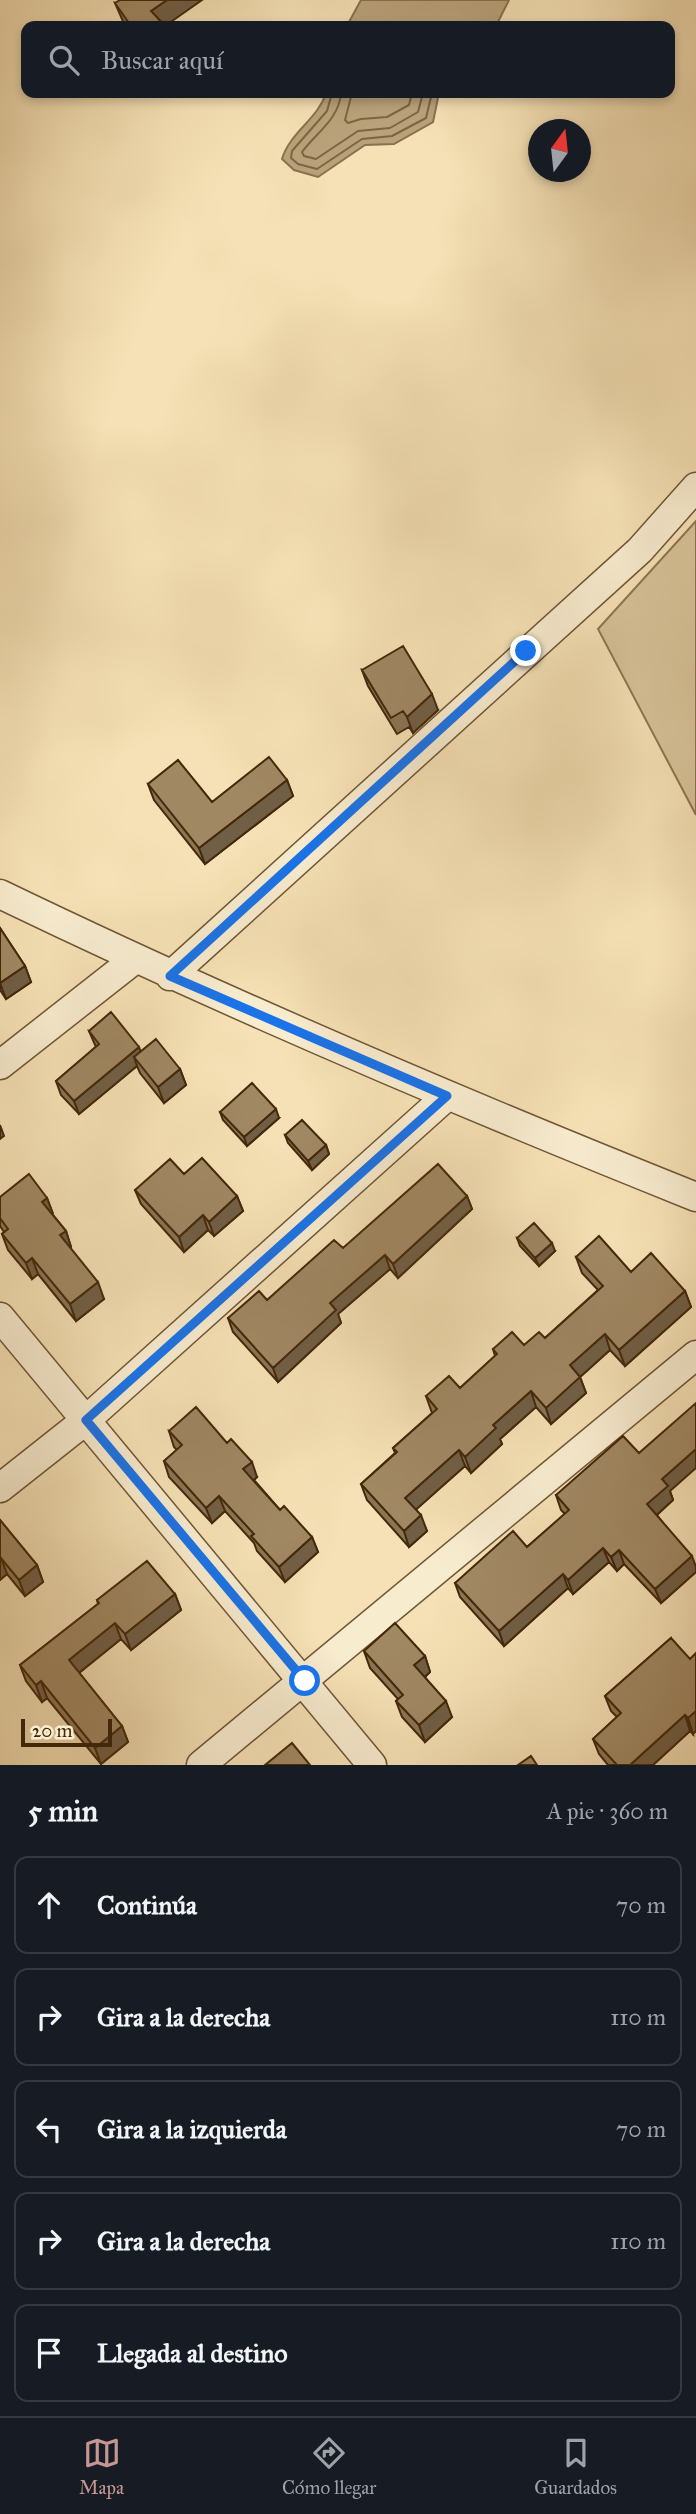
<!DOCTYPE html>
<html lang="es">
<head>
<meta charset="utf-8">
<style>
  body { margin:0; font-family:"IM FELL Great Primer",serif; background:#242831; color:#f1f3f6 }
  .compass { position:absolute; left:528px; top:119px; width:63px; height:63px; border-radius:50%; background:#171b24; box-shadow:0 4px 10px #0003; rotate:15deg }
  .scale { position:absolute; left:21px; bottom:18px; width:91px; box-sizing:border-box; padding-left:7px; border:4px solid #44280a; border-top:0; font-size:19px; line-height:24px; white-space:nowrap; color:#44280a; -webkit-text-stroke:5px #f8eccf; paint-order:stroke }
  .stop { position:absolute; width:21px; height:21px; margin:-16px; border:5px solid #1a73e8; border-radius:50%; background:#fff }
  .stop.end { background:#1a73e8; border-color:#fff; box-shadow:0 2px 7px #0008 }
  .list { margin:0; padding:0; list-style:none }
  h2 { display:flex; justify-content:space-between; align-items:center; height:91px; margin:0; padding:0 28px; font-size:30px }
  h2 small { font-size:23px; font-weight:400; color:#9ea1a6 }
  .list li { display:grid; grid-template-columns:46px 1fr auto; gap:21px; align-items:center; box-sizing:border-box; height:98px; margin:0 14px 14px; padding:0 14px; border:2px solid #363941; border-radius:14px }
  .list b { display:block; font-size:26px; white-space:nowrap }
  .list em { font-size:23px; font-style:normal; color:#9ea1a6 }
  .icon { flex:none; width:38px; height:38px; fill:none; stroke:currentColor; stroke-width:2; stroke-linecap:round; stroke-linejoin:round }
  .map { position:relative; flex:none; width:696px; height:1765px; overflow:hidden }
  .search { position:absolute; background:#171b24; box-shadow:0 4px 10px #0003; left:21px; right:21px; top:21px; height:77px; display:flex; align-items:center; gap:18px; box-sizing:border-box; padding:0 24px; border-radius:14px; color:#9ea1a6; font-size:26px }
  .sheet { height:651px; background:#171b24 }
  nav { display:flex; justify-content:space-around; align-items:center; box-sizing:border-box; height:98px; border-top:2px solid #363941; background:#171b24; font-size:19px; color:#9ea1a6 }
  nav a { display:grid; justify-items:center; gap:4px }
  nav .on { color:#c59692 }
  .map>svg:first-child { display:block }
</style>
</head>
<body>
<div class="map">
<svg width="696" height="1765" viewBox="0 0 696 1765">
  <rect width="100%" height="100%" fill="#f5e1b5"/>
  <filter id="stains"><feTurbulence type="fractalNoise" baseFrequency=".00286" numOctaves="4"/><feColorMatrix values="0 0 0 0 .2 0 0 0 0 .09 0 0 0 0 .02 0 0 0 .5 -.17"/></filter>
  <radialGradient id="worn" r=".72"><stop offset=".6" stop-color="#630" stop-opacity="0"/><stop offset="1" stop-color="#630" stop-opacity=".3"/></radialGradient>
  <path fill="#d7c298" stroke="#8e7551" stroke-width="2" d="M696,521v294l-98,-186z"/>
  <path fill="#b9a27b" stroke="#8a714e" stroke-width="2" d="M361,0h148l-13,26h-158l11,-4z
    M326,93h113l-6,29 -39,22 -29,1 -47,32 -24,-7 -12,-11c8,-27 36,-40 44,-66z"/>
  <g fill="none" stroke-linecap="round" stroke-linejoin="round">
    <path stroke="#7e6542" stroke-width="2" d="M332,93l-5,18 -35,40 -1,7 7,6 19,5 45,-30 30,-3 34,-18 6,-25
      M341,93c-2,26 -24,39 -39,59l2,4 12,3 42,-28 32,-3 28,-16 5,-19
      M352,93l-7,27 3,3 13,-4 26,-2 22,-12 3,-12"/>
    <defs>
      <path id="minor" d="M0,894c228,110 461,209 696,303
        M170,976l470,-426 56,-63
        M0,1065l135,-106
        M0,1317l372,448
        M0,1488l86,-68 361,-324
        M201,1765l495,-410"/>
    </defs>
    <use href="#minor" stroke="#705635" stroke-width="31"/>
    <use href="#minor" stroke="#f8eccf" stroke-width="28"/>
  </g>
  <path fill="#8a7555" stroke="#44280a" stroke-width="2" d="M115,3l50,23h-40z
    M362,670l76,40 -25,23 -4,-6 -12,7 -29,-48z
    M287,780l6,16 -88,68 -51,-64 -6,-16 64,18z
    M0,928l25,38 6,16 -25,17 -6,-9z
    M89,1031l52,20 39,18 6,16 -22,18 -24,-30 -3,-7 -58,48 -18,-19 -5,-14 40,-34z
    M220,1112l59,6 -32,28 -24,-26z
    M285,1135l41,10 3,9 -17,16 -24,-27z
    M184,1174l53,22 6,15 -29,25 -6,-6 -24,22 -43,-48 -6,-14z
    M467,1196l5,13 -74,69 -8,-9 -52,45 3,9 -63,59 -45,-50 -5,-14 39,-18 76,-52z
    M0,1197l47,1 6,16v1l13,16 5,16 -1,1 34,51 -28,22 -38,-47 -6,5 -24,-29 -6,-16 2,-2 -4,-6z
    M517,1238l38,13 -16,15 -19,-20z
    M576,1257l55,15 54,19 6,16 -66,59 -15,-16 -30,27 6,16 -35,31 -15,-17 -36,32 2,5 -31,29 -6,-7 -49,43 11,22 -18,16 -42,-47 -6,-16 34,-31 -2,-5 39,-35 -6,-17 34,-8 35,-32 -2,-7 31,-4 21,-7 53,-48 -16,-17z
    M169,1431l88,46 -3,3 26,30 32,27 6,15 -33,30 -28,-31 -3,-8 -29,-32 -13,12 -43,-46 -5,-16 13,-11 -3,-3z
    M670,1491l3,9 -16,15 39,52v5l-35,31 -37,-39 -7,7 -8,-9 -36,32 -5,-6 -64,58 -44,-49 -5,-14 72,-36 38,-33 -4,-4 -5,-15z
    M0,1520l37,45 6,17 -18,14 -18,-22 -7,6z
    M175,1594l6,16 -50,40 -10,-11 -42,34 43,53 6,16 -27,22 -54,-66 -5,4 -16,-21 -6,-16 78,-61 -1,-4z
    M671,1638l22,96 -3,-3 -37,34h-45l-9,-11 -6,-15 24,-22 -6,-6 -6,-15z
    M364,1651l61,5 5,16 -5,5 27,40 -27,25 -23,-25 -6,-16 2,-2 -28,-31z"/>
  <path fill="#705f45" stroke="#44280a" stroke-width="2" d="M167,0h35l-37,26 -14,-15z
    M432,694l6,16 -25,23 -6,-16z
    M287,780l6,16 -88,68 -6,-16z
    M25,966l6,16 -25,17 -6,-16z
    M139,1047l5,14 -10,-4 3,9 -58,48 -5,-13z
    M180,1069l6,16 -22,18 -6,-16z
    M276,1109l3,9 -32,28 -3,-9z
    M0,1125l4,11 -4,3z
    M326,1145l3,9 -17,16 -4,-9z
    M237,1196l6,15 -29,25 -5,-14z
    M467,1196l5,13 -74,69 -5,-14z
    M47,1198l6,16 -5,4 -6,-16z
    M203,1215l5,15 -24,22 -5,-15z
    M66,1231l5,16 -5,4 -6,-16z
    M552,1243l3,8 -16,15 -4,-8z
    M385,1255l5,14 -52,45 3,9 -63,59 -5,-14 57,-65z
    M32,1258l6,16 -6,5 -6,-16z
    M98,1282l6,17 -28,22 -6,-17z
    M685,1291l6,16 -66,59 -6,-16z
    M605,1334l5,16 -30,27 6,16 -35,31 -5,-16 24,-43z
    M531,1391l5,16 -36,32 2,5 -31,29 -6,-16 28,-32z
    M696,1449v19l-26,23 3,9 -21,19 -5,-15 15,-25z
    M459,1450l6,16 -54,48 -6,-16z
    M252,1462l5,15 -8,8 -6,-16z
    M219,1496l6,15 -13,12 -6,-15z
    M421,1515l6,16 -18,16 -5,-16z
    M312,1537l6,15 -33,30 -6,-15z
    M603,1548l6,14 -36,32 -5,-14z
    M619,1550l5,14 -7,7 -6,-14z
    M692,1556l4,11v5l-35,31 -6,-14z
    M1,1558l6,16 -7,6v-21z
    M37,1565l6,17 -18,14 -6,-16z
    M563,1574l5,14 -64,58 -5,-15z
    M175,1594l6,16 -50,40 -6,-16z
    M115,1623l6,16 -46,37 -6,-16z
    M425,1656l5,16 -10,9 -6,-16z
    M41,1681l6,17 -5,4 -6,-17z
    M446,1701l6,16 -27,25 -6,-17z
    M696,1711v20l-3,3 -5,-16z
    M685,1715l5,16 -37,34h-23z
    M122,1726l6,16 -27,22 -6,-16z"/>
  <path fill="#a08863" stroke="#44280a" stroke-width="2" d="M120,0h47l-16,11 14,15h-34l-16,-23z
    M403,646l29,48 -25,23 -4,-6 -12,7 -29,-48z
    M269,757l18,23 -88,68 -51,-64 30,-24 34,42z
    M0,928l25,38 -25,17z
    M111,1012l28,35 -65,54 -18,-20 43,-37 -10,-13z
    M156,1039l24,30 -22,18 -24,-30z
    M252,1083l24,26 -32,28 -24,-25z
    M302,1120l24,25 -18,16 -23,-26z
    M202,1158l35,38 -28,26 -6,-7 -24,22 -44,-47 35,-31 14,15z
    M438,1164l29,32 -74,68 -8,-9 -55,48 6,7 -63,58 -45,-50 31,-27 8,9 67,-60 9,8z
    M29,1174l18,24 -5,4 24,29 -6,4 38,47 -28,22 -38,-46 -6,5 -24,-29 6,-5 -8,-11v-21z
    M534,1223l18,20 -17,15 -18,-20z
    M599,1236l32,36 20,-19 34,38 -66,59 -14,-16 -35,31 10,12 -34,31 -15,-17 -38,34 3,3 -31,29 -6,-7 -54,48 16,17 -17,16 -43,-47 36,-32 -4,-4 44,-39 -11,-13 23,-20 11,12 37,-34 -4,-5 19,-17 12,13 15,-13 6,6 58,-52 -27,-29z
    M696,1403v46l-34,30 6,7 -21,18 45,52 -37,33 -36,-39 -8,7 -8,-9 -35,32 -5,-6 -64,57 -44,-48 58,-52 14,16 42,-37 -13,-15 67,-59 16,17z
    M196,1407l31,36 4,-4 21,23 -9,7 37,41 4,-4 28,31 -33,30 -28,-31 3,-2 -35,-38 -13,12 -42,-47 18,-16 -13,-14z
    M0,1520l37,45 -18,15 -18,-22 -1,1z
    M147,1561l28,33 -50,40 -10,-11 -46,37 53,66 -27,22 -54,-67 -5,4 -16,-20 79,-62 -2,-3z
    M395,1623l30,33 -11,9 32,36 -27,24 -23,-24 7,-6 -39,-44z
    M671,1638l19,21 6,-6v58l-8,7 -3,-3 -55,50h-13l-24,-26 28,-26 -16,-17z
    M292,1743l18,22h-45z
    M531,1756l6,9h-19z"/>
  <g fill="none" stroke-linecap="round" stroke-linejoin="round">
    <path stroke="#1a73e8" stroke-width="9" d="M305,1681l-219,-261 361,-324 -277,-120 356,-325"/>
  </g>
  <rect width="100%" height="100%" filter="url(#stains)"/>
  <rect width="100%" height="100%" fill="url(#worn)"/>
</svg>
<svg class="compass" viewBox="-18 -18 36 36"><path d="M0-13l5 13h-10z" fill="#e53935"/><path d="M0 13l5-13h-10z" fill="#9ea1a6"/></svg>
<div class="scale">20 m</div>
<div class="stop" style="left:305px;top:1681px"></div>
<div class="stop end" style="left:526px;top:651px"></div>
<div class="search"><svg class="icon" aria-label="search" viewBox="0 0 24 24"><circle cx="10" cy="10" r="6"/><path d="M15 15l6 6"/></svg>Buscar aquí</div>
</div>
<section class="sheet">
<h2>5 min<small>A pie · 360 m</small></h2>
<ul class="list">
<li><svg class="icon" aria-label="ahead" viewBox="0 0 24 24"><path d="M12 20V5M6 11l6-6 6 6"/></svg><div><b>Continúa</b></div><em>70 m</em></li>
<li><svg class="icon" aria-label="right" viewBox="0 0 24 24"><path d="M7 20v-9h11M14 6l5 5-5 5"/></svg><div><b>Gira a la derecha</b></div><em>110 m</em></li>
<li><svg class="icon" aria-label="left" viewBox="0 0 24 24"><path d="M17 20v-9H6M10 6l-5 5 5 5"/></svg><div><b>Gira a la izquierda</b></div><em>70 m</em></li>
<li><svg class="icon" aria-label="right" viewBox="0 0 24 24"><path d="M7 20v-9h11M14 6l5 5-5 5"/></svg><div><b>Gira a la derecha</b></div><em>110 m</em></li>
<li><svg class="icon" aria-label="arrive" viewBox="0 0 24 24"><path d="M6 21V4h12l-3 4 3 4H6"/></svg><div><b>Llegada al destino</b></div></li>
</ul>
</section>
<nav>
<a class="on"><svg class="icon" aria-label="map" viewBox="0 0 24 24"><path d="M3 6l6-2 6 2 6-2v14l-6 2-6-2-6 2zM9 4v14M15 6v14"/></svg>Mapa</a>
<a><svg class="icon" aria-label="directions" viewBox="0 0 24 24"><path d="M12 3l9 9-9 9-9-9zM9 14v-3h6M13 9l2 2-2 2"/></svg>Cómo llegar</a>
<a><svg class="icon" aria-label="saved" viewBox="0 0 24 24"><path d="M7 4h10v16l-5-4-5 4z"/></svg>Guardados</a>
</nav>
</body>
</html>
